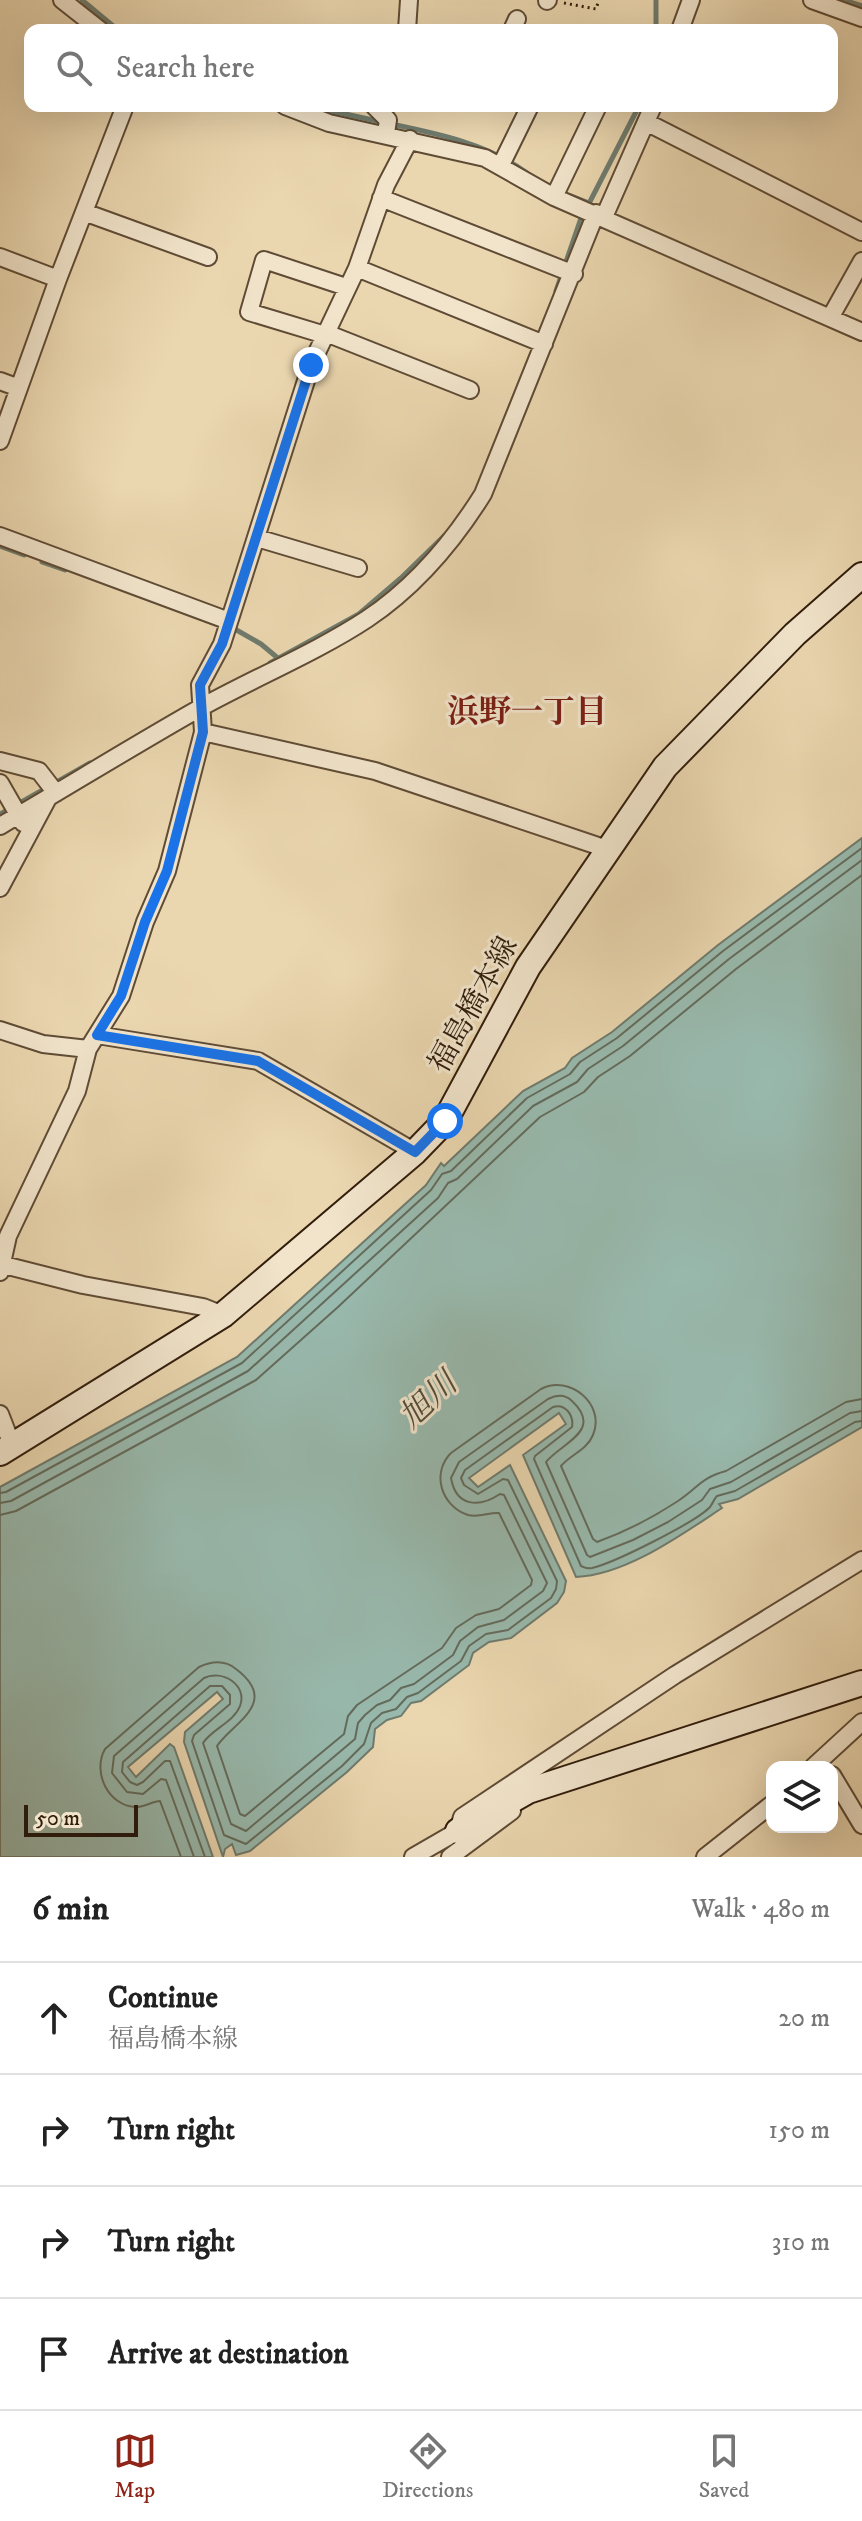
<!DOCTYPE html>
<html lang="en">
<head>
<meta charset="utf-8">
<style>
  body { margin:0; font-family:"IM FELL DW Pica","Noto Serif JP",serif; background:#f6f6f6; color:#222 }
  .controls { position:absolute; right:24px; bottom:24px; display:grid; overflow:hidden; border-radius:16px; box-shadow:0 8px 32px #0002 }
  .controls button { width:72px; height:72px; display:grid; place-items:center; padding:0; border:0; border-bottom:2px solid #e0e0e0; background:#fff; color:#222; font:40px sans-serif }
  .scale { position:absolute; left:24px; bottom:20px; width:114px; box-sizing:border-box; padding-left:8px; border:4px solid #311d0c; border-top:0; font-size:22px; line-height:28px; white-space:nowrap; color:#311d0c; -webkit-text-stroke:6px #f1e4cb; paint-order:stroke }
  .stop { position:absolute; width:24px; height:24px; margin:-18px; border:6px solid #1a73e8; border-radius:50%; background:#fff }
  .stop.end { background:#1a73e8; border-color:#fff; box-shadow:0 2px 8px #0008 }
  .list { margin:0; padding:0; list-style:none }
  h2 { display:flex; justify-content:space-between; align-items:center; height:104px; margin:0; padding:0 32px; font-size:34px }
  h2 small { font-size:26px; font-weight:400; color:#767676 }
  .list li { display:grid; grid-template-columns:52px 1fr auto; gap:24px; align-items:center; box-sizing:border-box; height:112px; padding:0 32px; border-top:2px solid #e0e0e0 }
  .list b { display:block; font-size:30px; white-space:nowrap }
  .list p { margin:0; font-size:26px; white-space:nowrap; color:#767676 }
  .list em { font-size:26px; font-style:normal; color:#767676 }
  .icon { flex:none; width:44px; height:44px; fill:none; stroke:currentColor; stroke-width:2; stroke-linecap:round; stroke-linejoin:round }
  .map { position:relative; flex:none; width:862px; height:1857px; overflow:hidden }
  .search { position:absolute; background:#fff; box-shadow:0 8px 32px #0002; left:24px; right:24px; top:24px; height:88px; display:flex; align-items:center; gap:20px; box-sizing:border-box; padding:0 28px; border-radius:16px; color:#767676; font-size:30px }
  .sheet { height:552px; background:#fff }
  nav { display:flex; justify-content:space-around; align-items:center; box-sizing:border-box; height:112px; border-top:2px solid #e0e0e0; background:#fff; font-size:22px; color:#767676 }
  nav a { display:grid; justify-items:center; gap:4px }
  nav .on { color:#8f2418 }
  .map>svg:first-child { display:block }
</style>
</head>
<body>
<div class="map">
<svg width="862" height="1857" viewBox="0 0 862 1857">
  <rect width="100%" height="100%" fill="#ead6af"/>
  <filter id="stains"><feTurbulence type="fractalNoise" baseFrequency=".0025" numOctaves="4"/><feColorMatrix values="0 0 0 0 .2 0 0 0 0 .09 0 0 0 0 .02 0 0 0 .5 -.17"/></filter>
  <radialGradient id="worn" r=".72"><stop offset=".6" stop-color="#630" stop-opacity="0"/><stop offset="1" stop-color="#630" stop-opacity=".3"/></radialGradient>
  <path fill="#98b9ad" stroke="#6f7b6d" stroke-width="2" d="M862,838v589l-124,72 -19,5 3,4c-41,27 -96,67 -146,69l-53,-122 43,-31 -7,-11 -90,65 9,9 32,-22 56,116 -2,11 -7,11 -46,35 -22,4 -16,11 -4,12 -48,36 -10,2 -10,13 -14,4 -12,9 -2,18 -26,25 -97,79 -14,4 -4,-11 -7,5 -2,8 -39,-115 1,-10 38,-33 -6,-7 -89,75 8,10 34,-33 4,3 39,110h-213v-370l237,-130 189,-172 15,-22 3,3 79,-75 42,-23 7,-10 40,-26 106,-87z"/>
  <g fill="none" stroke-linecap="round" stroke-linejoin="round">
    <path stroke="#646b5c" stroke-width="2" d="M0,1493l6,-1 236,-129 189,-173 11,-16 9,-3 76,-73 43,-24 10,-12 37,-24 106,-87 139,-103
      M0,1503l11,-2 237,-130 190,-173 10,-15 9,-4 76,-73 44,-24 11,-13 35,-23 106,-87 133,-99
      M0,1515l16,-4 240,-131 82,-73 202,-190 44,-25 14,-15 32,-21 106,-87 126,-94
      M181,1857l-21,-56c-7,0 -15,6 -24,6 -28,-1 -44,-35 -31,-58l94,-82c13,-6 26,-7 37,2 45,34 -4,54 -19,77l23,68 5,2 99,-82 4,-18 9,-11 85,-57 14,-20 20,-13 23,-6 32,-24 1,-5 -33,-67c-10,-1 -19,5 -31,2 -27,-9 -37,-42 -17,-62l90,-64c28,-15 65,15 52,46 -6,15 -23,20 -32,31l32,73 4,3c28,-10 55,-24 81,-41 20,-13 22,-23 48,-30l120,-69 16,-3
      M194,1857l-28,-77 -5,-1 -18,15 -16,-2 -15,-19 2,-17 90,-78c18,-9 44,7 36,28 -6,16 -28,23 -37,37l28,81 15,7 109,-92 3,-16 7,-8 12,-10 13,-5 11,-12 13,-4 39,-29 7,-14 18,-14 26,-7 39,-29 4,-8 -43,-88 -4,-1c-21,14 -44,13 -49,-16l8,-16 89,-63c8,-4 17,-5 24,2 32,30 -11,42 -26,61l41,93 3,2 43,-17 35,-18 34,-22 8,-11 21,-7 119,-69 12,-2
      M205,1857l-35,-96h-5l-22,21 -6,3 -7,-3 -8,-10 1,-10 87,-76h12l8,9v9l-36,31 -2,6 32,94 22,9 96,-78 22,-22 7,-21 11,-10 14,-4 11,-12 11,-4 43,-32 8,-15 17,-12 22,-4 43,-32 5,-9 1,-8 -49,-101 -5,-1 -25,15 -14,-9 -3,-7 4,-8 88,-63c12,-4 21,8 19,20l-37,29 -1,3 47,107c5,2 5,3 11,2 22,-5 104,-46 118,-61 3,-4 4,-8 7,-11l18,-5 120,-69 7,-1"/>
    <path stroke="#6f7b6d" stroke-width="5" d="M82,0l36,30
      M656,0v30
      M844,0l18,6
      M309,106l73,16
      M391,124c48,10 97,20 136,49
      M571,196l18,7
      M556,291l24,-70 59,-115
      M0,546l24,9
      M42,562l23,8
      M233,628l28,16 18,15
      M270,663l89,-49 42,-36 44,-43
      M0,814l90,-51"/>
    <defs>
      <path id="street" d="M62,0l38,30
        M812,0l50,18
        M547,1l1,-1
        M407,30l2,-30
        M512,30l5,-11
        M680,30l11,-30
        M285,106l44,17 156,35 69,39 308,135
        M374,106l14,14 -2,13
        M648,123l214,109
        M501,165l29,-59
        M554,197l44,-91
        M381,198l193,76
        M84,212l124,45
        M604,217l49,-111
        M0,257l58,22
        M357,268l187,76
        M830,318l32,-57
        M326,333l144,57
        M325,335l-76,-23 15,-52 82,27
        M0,381l19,7
        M0,441l58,-162 67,-173
        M0,536l229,85
        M257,538l101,30
        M203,732l172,39 235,79
        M0,761l39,10 17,22
        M0,783l23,40
        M0,826c67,-39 133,-80 200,-118 54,-30 117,-56 167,-89 48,-32 86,-77 116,-125l113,-281
        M0,888l47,-88
        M0,1030l43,14 45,5
        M97,1035l161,26 157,91
        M0,1264l83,21 120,22 20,8
        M0,1272l8,-36 69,-145 11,-42 33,-53 24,-74 22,-51 36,-139 -3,-47 22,-41 89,-279 46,-97 29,-83 24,-46
        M0,1414l12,31
        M813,1767l49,-45
        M832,1775l30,50
        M413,1857l45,-26 4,-14 213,-142 187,-115
        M450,1857l62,-46
        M705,1857l67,-53"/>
      <path id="secondary" d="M0,1453l223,-138 192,-163 30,-31 83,-154 137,-200 130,-133 67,-59
        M458,1831l70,-40 334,-108"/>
    </defs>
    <use href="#street" stroke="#5f4b35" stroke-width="20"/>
    <use href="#secondary" stroke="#311d0c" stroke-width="28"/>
    <path stroke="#311d0c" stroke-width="3" stroke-dasharray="2 4" stroke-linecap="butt" d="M564,3l32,6 3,-9"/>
    <use href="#street" stroke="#f1e4cb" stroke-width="16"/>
    <use href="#secondary" stroke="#f1e4cb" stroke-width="24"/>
  </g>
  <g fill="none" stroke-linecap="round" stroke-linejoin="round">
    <path stroke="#1a73e8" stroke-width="10" d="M311,365l-89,279 -22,41 3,47 -36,139 -22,51 -24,74 -24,39 161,26 157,91 30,-31"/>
  </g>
  <g text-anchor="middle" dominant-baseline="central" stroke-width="6" stroke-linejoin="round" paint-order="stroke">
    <g font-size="30" fill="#311d0c" stroke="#f1e4cb">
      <text transform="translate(474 1005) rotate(-61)">福島橋本線</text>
    </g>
    <g font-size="32" font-weight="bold" fill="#7a1f14" stroke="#f1e4cb">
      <text x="527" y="713">浜野一丁目</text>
    </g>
    <g font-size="32" font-style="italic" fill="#504c3c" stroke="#f1e4cb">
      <text transform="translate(429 1401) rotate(-43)">旭川</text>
    </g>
  </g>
  <rect width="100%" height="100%" filter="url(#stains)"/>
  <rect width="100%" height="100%" fill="url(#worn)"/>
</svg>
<div class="controls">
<button><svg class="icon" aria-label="layers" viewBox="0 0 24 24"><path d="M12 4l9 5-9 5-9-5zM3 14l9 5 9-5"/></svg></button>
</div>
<div class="scale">50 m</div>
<div class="stop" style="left:445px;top:1121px"></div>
<div class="stop end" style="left:311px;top:365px"></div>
<div class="search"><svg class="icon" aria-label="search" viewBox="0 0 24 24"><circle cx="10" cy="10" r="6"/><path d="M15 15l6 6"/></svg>Search here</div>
</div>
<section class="sheet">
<h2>6 min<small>Walk · 480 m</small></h2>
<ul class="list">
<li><svg class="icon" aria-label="ahead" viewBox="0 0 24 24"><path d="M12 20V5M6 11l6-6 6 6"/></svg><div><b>Continue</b><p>福島橋本線</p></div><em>20 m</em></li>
<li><svg class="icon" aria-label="right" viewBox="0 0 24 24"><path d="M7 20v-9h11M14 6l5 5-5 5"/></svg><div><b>Turn right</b></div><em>150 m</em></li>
<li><svg class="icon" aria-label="right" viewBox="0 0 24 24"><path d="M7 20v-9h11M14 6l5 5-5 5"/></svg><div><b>Turn right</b></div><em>310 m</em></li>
<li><svg class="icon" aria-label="arrive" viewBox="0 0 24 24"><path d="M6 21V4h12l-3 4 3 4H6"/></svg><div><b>Arrive at destination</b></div></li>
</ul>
</section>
<nav>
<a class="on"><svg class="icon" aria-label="map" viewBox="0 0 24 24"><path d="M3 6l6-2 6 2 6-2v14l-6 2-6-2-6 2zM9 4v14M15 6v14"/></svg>Map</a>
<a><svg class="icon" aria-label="directions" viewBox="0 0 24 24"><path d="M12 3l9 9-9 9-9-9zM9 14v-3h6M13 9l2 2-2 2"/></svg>Directions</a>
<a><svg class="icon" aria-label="saved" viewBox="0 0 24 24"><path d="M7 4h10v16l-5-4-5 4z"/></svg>Saved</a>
</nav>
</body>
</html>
